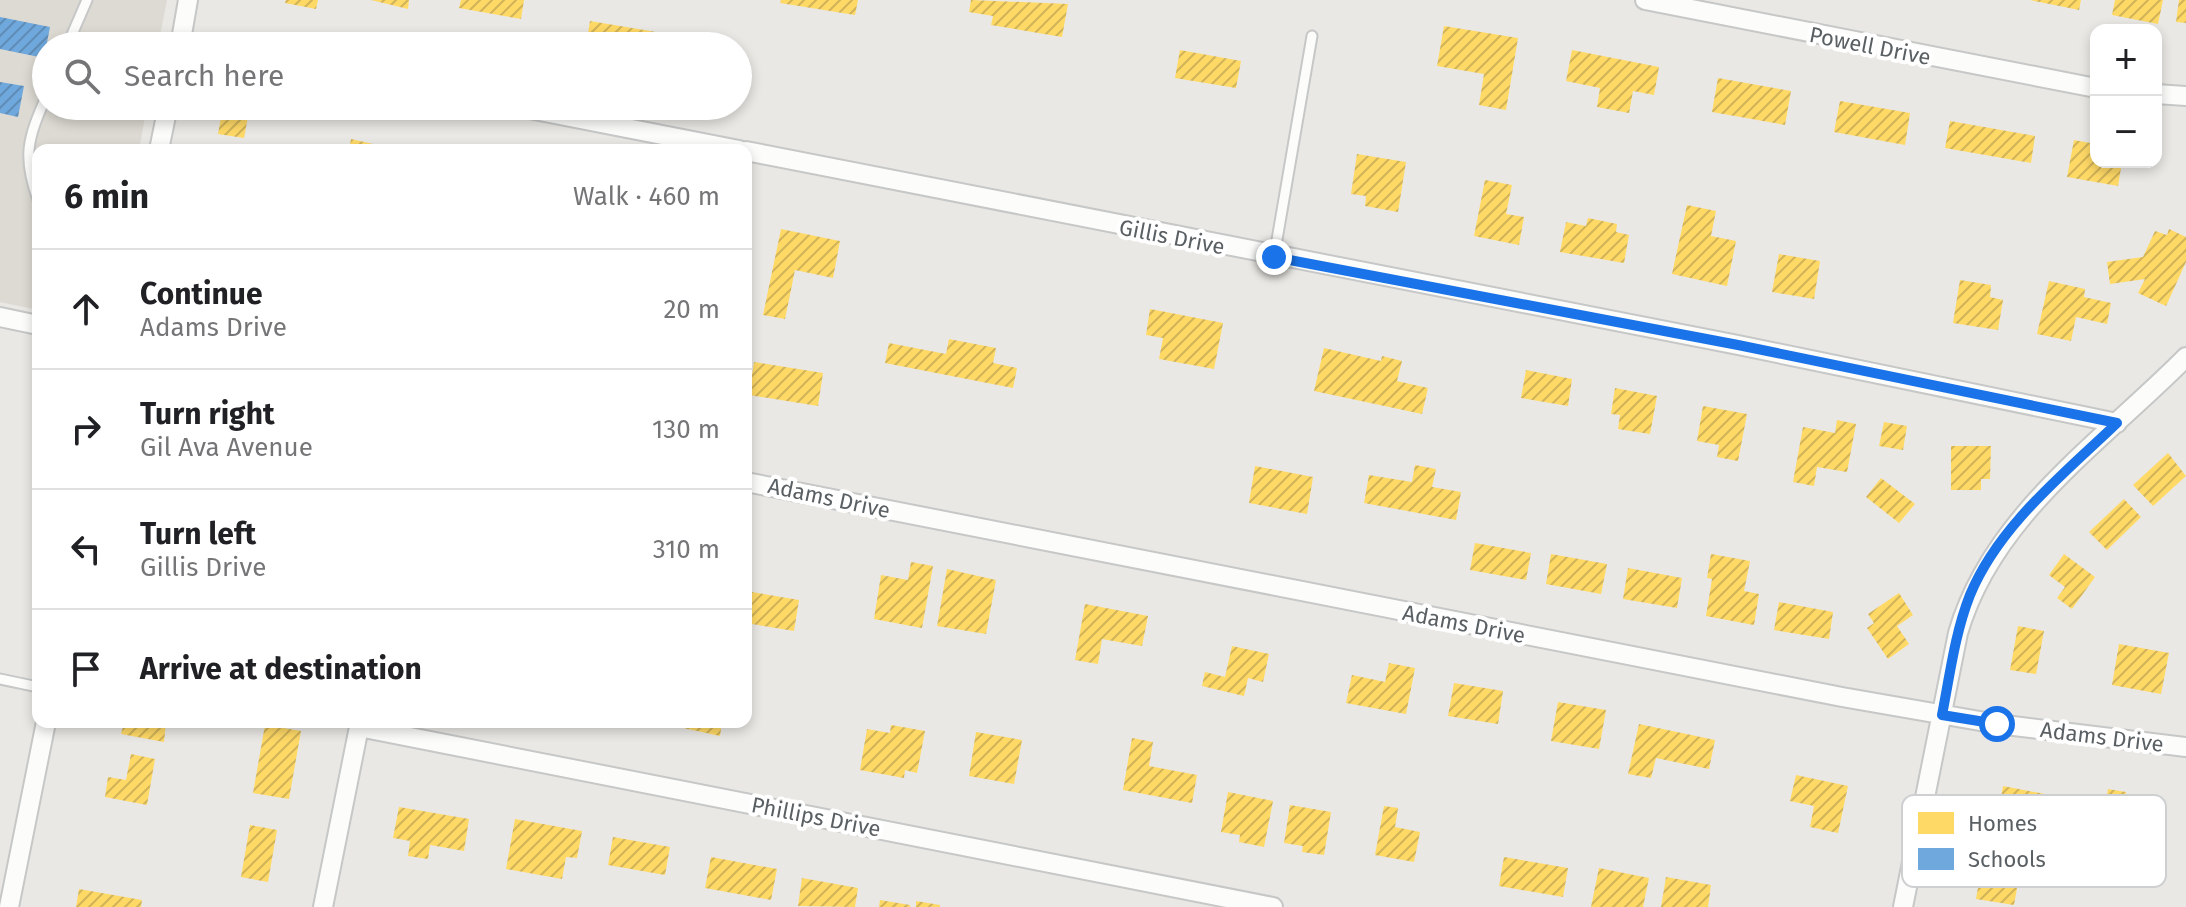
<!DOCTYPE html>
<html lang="en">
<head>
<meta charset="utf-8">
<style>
  body { margin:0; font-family:"Fira Sans",sans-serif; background:#f2f2f2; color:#202124 }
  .controls { position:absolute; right:24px; top:24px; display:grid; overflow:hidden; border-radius:16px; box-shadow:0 4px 12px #0003 }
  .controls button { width:72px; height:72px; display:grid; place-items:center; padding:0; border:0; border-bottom:2px solid #e0e0e0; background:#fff; color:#202124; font:40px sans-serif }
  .stop { position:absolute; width:24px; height:24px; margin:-18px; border:6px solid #1a73e8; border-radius:50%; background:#fff }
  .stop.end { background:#1a73e8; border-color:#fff; box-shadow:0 2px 8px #0008 }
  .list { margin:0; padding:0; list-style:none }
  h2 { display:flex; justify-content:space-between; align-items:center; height:104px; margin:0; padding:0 32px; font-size:34px }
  h2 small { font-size:26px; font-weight:400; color:#757577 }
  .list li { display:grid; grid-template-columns:52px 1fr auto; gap:24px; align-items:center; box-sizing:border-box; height:120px; padding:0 32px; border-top:2px solid #e0e0e0 }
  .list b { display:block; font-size:30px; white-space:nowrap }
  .list p { margin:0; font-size:26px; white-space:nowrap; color:#757577 }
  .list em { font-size:26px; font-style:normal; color:#757577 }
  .icon { flex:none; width:44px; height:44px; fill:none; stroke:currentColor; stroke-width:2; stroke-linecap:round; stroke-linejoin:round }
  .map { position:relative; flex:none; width:2186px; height:907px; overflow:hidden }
  .search { position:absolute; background:#fff; box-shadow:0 4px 12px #0003; left:32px; top:32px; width:720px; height:88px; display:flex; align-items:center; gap:20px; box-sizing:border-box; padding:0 28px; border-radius:44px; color:#757577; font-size:30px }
  .panel { position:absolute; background:#fff; box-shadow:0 4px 12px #0003; left:32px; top:144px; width:720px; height:584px; border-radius:16px }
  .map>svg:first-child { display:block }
</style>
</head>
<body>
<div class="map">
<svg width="2186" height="907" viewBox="0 0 2186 907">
  <defs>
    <pattern id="homes-hatch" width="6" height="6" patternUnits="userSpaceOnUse" patternTransform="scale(2)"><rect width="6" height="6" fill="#ffd966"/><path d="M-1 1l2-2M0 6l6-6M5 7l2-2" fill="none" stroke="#d1b358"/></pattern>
    <pattern id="schools-hatch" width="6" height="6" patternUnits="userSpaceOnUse" patternTransform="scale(2)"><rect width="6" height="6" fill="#6fa8dc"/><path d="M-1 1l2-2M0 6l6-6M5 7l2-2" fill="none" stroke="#5e8cb6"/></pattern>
  </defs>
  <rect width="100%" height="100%" fill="#eae8e4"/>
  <path fill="#dddad3" d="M0,0h167l-9,46h-112v60h101l-8,44h-101v160l-38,-8z"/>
  <path fill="url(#homes-hatch)" d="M286,0h32l-2,9 -31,-6z
    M371,0h38l-1,9z
    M461,0h63l-3,19 -62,-11z
    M781,0h77l-3,15 -75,-12z
    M971,0l97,4 -6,33 -71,-12 2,-9 -24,-4z
    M2030,0h51l-2,10z
    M2115,0h48l-5,24 -46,-9z
    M2179,0h7v23l-10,-1z
    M590,21l72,12 -2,13h-74z
    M1444,26l74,12 -12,72 -27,-5 5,-31 -47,-8z
    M1180,50l61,11 -5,27 -61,-10z
    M1572,50l87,17 -5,28 -21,-4 -4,22 -32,-6 3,-19 -34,-7z
    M1718,78l73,13 -6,34 -73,-13z
    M1840,101l70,12 -5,32 -71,-13z
    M223,106h27l-6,32 -26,-4z
    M1950,121l85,15 -4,27 -86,-15z
    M351,139l22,5 -2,6h-22z
    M2074,140l22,4v18h26l-4,24 -51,-9z
    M1357,154l49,8 -8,50 -33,-6 1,-10 -15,-2z
    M1485,180l27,5 -6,29 18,3 -5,28 -45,-9z
    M1687,205l29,6 -5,25 25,5 -9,45 -55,-12z
    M1588,218l29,6 -1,8 13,3 -5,28 -64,-11 6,-30 20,4z
    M781,229l59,12 -7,37 -38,-8 -10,49 -22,-4z
    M2169,229l17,8v25l-20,44 -28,-13 7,-14 -35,5 -3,-22 36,-5 12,-26 12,4z
    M1779,254l41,7 -6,38 -42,-7z
    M1960,280l31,5 -1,12 13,3 -5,30 -45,-7z
    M2049,281l36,8 -1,8 27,6 -4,21 -31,-7 -5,24 -34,-7z
    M1150,309l73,14 -9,46 -55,-10 4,-21 -17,-3z
    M949,339l47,9 -3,15 24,5 -4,20 -128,-25 4,-20 57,11z
    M1324,348l57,13 1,-5 20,5 -5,20 31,7 -6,26 -108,-23z
    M754,362l69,11 -5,33 -69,-11z
    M1526,370l46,9 -4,27 -47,-8z
    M1615,388l42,8 -7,38 -32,-5 2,-14 -9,-1z
    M1703,406l44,8 -9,47 -21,-4 2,-12 -22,-4z
    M1837,420l19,4 -9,48 -30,-5 -3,19 -21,-4 10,-55 32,6z
    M1884,422l23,4 -4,24 -24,-4z
    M1951,446h40l-1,33h-9v11h-30z
    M2168,453l18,23 -33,30 -20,-21z
    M1415,465l21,4 -4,18 29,5 -5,28 -92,-17 5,-28 43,7z
    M1255,466l58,11 -6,37 -58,-11z
    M1881,478l34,26 -16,19 -33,-26z
    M2124,499l17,18 -34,33 -18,-18z
    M1475,543l56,10 -5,27 -56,-10z
    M1551,554l56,10 -6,30 -55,-10z
    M1711,554l39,7 -6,30 15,3 -5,31 -48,-9 6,-37 -5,-1z
    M2064,554l31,23 -23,32 -15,-11 8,-11 -16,-12z
    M911,562l22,4 -11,62 -48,-9 7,-44 27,5z
    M1628,568l54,10 -5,30 -54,-9z
    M947,569l49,11 -10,54 -49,-8z
    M746,591l53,9 -5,31 -48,-8z
    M1899,593l14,22 -16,11 12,18 -21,15 -21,-31 7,-5 -6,-9z
    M1779,602l54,10 -4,27 -55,-9z
    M1085,604l63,12 -6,30 -40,-7 -4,25 -23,-4z
    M2018,626l26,5 -8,43 -26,-4z
    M2119,644l50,9 -8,41 -49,-9z
    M1232,646l37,8 -6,28 -15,-4 -4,18 -42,-10 3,-14 20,5z
    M1389,663l26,5 -9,46 -60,-11 6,-28 33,7z
    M1454,683l49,8 -5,33 -50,-8z
    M1558,702l48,8 -7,39 -48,-8z
    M124,722h42l-2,20 -43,-8z
    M656,722h66l-2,14z
    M1639,724l76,16 -6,29 -53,-11 -5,20 -23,-4z
    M265,725l36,6 -12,68 -36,-6z
    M891,725l34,6 -8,42 -12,-3 -1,8 -44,-8 7,-41 23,4z
    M976,732l46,8 -8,44 -45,-8z
    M1132,738l21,4 -4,24 48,9 -5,28 -69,-13z
    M131,754l24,5 -8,46 -42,-8 3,-20 18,3z
    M1796,775l52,11 -10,47 -28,-6 4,-21 -24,-5z
    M2003,786l73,14 -6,28 -72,-14z
    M2108,789l18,3 -2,13 28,5 -6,32 -46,-8z
    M1228,792l45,9 -9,46 -25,-5 1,-7 -19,-3z
    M1290,805l41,7 -7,43 -22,-3 1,-6 -19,-3z
    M1384,806l14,2 -3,19 25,5 -6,30 -39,-7z
    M399,807l70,12 -5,32 -34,-6 -2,14 -20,-3 2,-15 -17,-3z
    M515,819l67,12 -5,27 -11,-1 -4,22 -56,-10z
    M250,825l27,5 -9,52 -27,-5z
    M613,837l57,10 -5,28 -57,-10z
    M1984,853l38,7 -8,45 -38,-6z
    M711,857l66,12 -6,31 -66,-12z
    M1504,857l64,11 -5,29 -64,-11z
    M1599,868l50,10 -6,29h-52z
    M1666,877l45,8 -3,22h-47z
    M802,878l56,10 -3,19 -57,-1z
    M79,889l63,11 -1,7h-65z
    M880,900l30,5v2h-31z
    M916,901l24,4v2h-24z"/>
  <path fill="url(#schools-hatch)" d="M0,17l50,10 -6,31 -44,-9z
    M0,82l24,4 -6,31 -18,-4z"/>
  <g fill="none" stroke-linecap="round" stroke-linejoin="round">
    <defs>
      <path id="lane" d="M67,46l20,-46
        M38,200c-16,-44 -10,-62 8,-103
        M1274,257l38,-221
        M0,679l38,8"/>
      <path id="street" d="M1645,0l451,88
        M180,46l8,-46
        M2156,94l30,2
        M514,106l225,44
        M159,150l9,-44
        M746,151l992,194 379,78
        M0,317l38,8
        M746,482l1096,215 155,27 189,23
        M359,727l914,180
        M9,907l37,-185
        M323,907l37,-185
        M1903,907l55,-274c34,-118 145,-192 228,-276"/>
    </defs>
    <use href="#lane" stroke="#c6c7c7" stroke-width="13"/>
    <use href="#street" stroke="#c6c7c7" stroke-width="22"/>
    <use href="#lane" stroke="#fcfcfb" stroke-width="9"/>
    <use href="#street" stroke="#fcfcfb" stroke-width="18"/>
  </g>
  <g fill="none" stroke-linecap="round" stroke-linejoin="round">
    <path stroke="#1a73e8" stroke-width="10" d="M1274,257l464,88 379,78c-53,51 -118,102 -147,172 -15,38 -20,79 -28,120l55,9"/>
  </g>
  <g text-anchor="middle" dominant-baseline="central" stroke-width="8" stroke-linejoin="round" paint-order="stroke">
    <g font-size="22" fill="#595f63" stroke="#fff">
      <text transform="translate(1870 46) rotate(11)">Powell Drive</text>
      <text transform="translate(1172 237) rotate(11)">Gillis Drive</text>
      <text transform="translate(829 498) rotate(12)">Adams Drive</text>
      <text transform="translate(1464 624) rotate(11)">Adams Drive</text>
      <text transform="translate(2102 737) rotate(7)">Adams Drive</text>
      <text transform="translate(816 817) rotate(11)">Phillips Drive</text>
    </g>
  </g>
  <rect x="1902" y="795" width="264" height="92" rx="12" fill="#fff" stroke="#cdcfd0" stroke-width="2"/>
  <rect x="1918" y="812" width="36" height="22" fill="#ffd966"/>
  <rect x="1918" y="848" width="36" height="22" fill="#6fa8dc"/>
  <g font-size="22" fill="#595f63">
    <text x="1968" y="831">Homes</text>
    <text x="1968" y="867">Schools</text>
  </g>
</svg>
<div class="controls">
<button>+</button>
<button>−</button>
</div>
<div class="stop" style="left:1997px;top:724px"></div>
<div class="stop end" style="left:1274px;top:257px"></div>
<div class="search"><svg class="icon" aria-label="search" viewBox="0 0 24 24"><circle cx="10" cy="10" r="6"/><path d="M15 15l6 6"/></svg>Search here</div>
<section class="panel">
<h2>6 min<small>Walk · 460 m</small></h2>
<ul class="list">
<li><svg class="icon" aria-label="ahead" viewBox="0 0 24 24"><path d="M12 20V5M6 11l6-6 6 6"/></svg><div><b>Continue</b><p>Adams Drive</p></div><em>20 m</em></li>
<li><svg class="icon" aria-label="right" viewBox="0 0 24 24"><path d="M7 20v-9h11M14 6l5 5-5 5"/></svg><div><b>Turn right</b><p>Gil Ava Avenue</p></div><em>130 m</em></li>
<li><svg class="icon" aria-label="left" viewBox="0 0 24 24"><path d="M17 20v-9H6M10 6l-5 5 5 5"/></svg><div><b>Turn left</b><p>Gillis Drive</p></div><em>310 m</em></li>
<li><svg class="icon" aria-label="arrive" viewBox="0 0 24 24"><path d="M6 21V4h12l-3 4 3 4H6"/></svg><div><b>Arrive at destination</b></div></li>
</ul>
</section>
</div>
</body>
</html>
